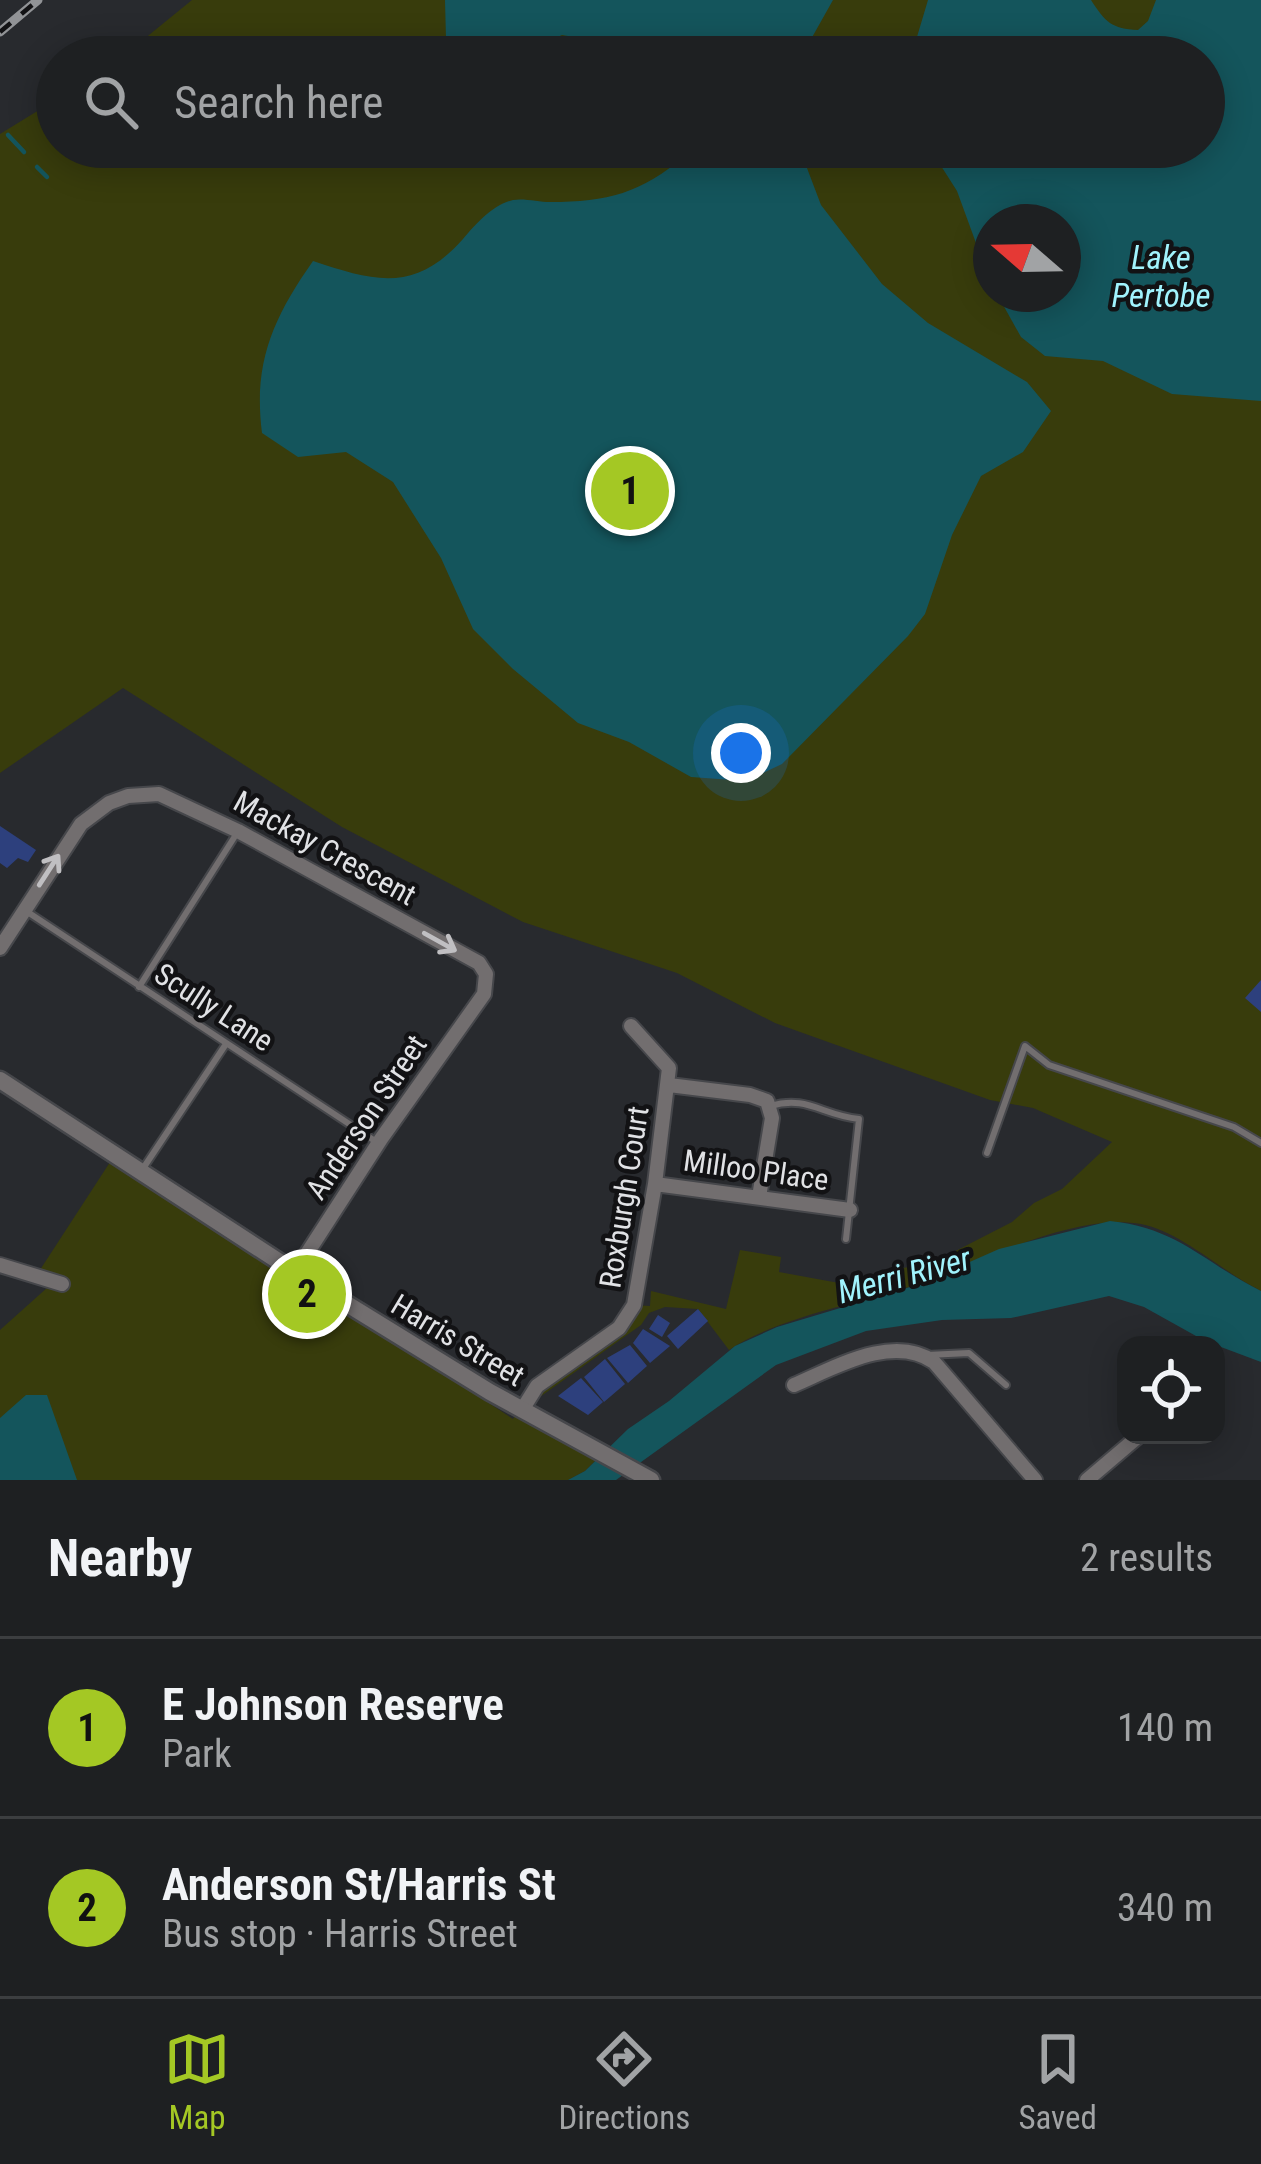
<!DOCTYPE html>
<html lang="en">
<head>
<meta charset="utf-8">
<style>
  body { margin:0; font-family:"Roboto Condensed",sans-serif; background:#2b2d2f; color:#f1f3f6 }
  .controls { position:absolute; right:36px; bottom:36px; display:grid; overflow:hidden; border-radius:24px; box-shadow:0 6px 30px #0003 }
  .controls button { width:108px; height:108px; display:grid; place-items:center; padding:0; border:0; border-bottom:3px solid #3c3e40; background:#1e2022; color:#f1f3f6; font:60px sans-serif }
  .compass { position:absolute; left:973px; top:204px; width:108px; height:108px; border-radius:50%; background:#1e2022; box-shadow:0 6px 30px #0003; rotate:290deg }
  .you { position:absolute; left:741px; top:753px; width:42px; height:42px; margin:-30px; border:9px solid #fff; border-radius:50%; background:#1a73e8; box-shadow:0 0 0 18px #1a73e833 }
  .badge { display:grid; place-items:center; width:78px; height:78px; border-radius:50%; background:#a4c824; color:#111; font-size:39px; font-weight:700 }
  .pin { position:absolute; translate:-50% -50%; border:6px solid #fff; box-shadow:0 3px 12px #0006 }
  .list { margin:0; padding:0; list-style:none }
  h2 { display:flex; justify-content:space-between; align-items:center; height:156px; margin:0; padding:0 48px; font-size:51px }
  h2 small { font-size:39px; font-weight:400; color:#a1a3a5 }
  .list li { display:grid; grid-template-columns:78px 1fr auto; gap:36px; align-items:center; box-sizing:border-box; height:180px; padding:0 48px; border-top:3px solid #3c3e40 }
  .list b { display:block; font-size:45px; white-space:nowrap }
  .list p { margin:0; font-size:39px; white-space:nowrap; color:#a1a3a5 }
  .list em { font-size:39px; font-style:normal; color:#a1a3a5 }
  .icon { flex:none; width:66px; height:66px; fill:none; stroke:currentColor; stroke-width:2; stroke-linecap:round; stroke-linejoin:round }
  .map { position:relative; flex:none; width:1261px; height:1480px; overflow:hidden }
  .search { position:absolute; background:#1e2022; box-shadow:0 6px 30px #0003; left:36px; right:36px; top:36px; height:132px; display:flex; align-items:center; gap:30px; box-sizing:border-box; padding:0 42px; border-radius:66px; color:#a1a3a5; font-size:45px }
  .sheet { height:516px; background:#1e2022 }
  nav { display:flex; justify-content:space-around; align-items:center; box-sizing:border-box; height:168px; border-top:3px solid #3c3e40; background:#1e2022; font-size:33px; color:#a1a3a5 }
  nav a { display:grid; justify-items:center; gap:6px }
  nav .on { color:#a4c824 }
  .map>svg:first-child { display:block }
</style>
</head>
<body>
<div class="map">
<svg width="1261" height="1480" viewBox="0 0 1261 1480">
  <rect width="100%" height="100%" fill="#282a2e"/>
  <path fill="#383c0c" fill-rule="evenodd" d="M192,0h1069v1291c-37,-18 -81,-60 -120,-67 -71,-12 -163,41 -229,62 -54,17 -138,33 -183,64l-31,-41 -33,-2 -16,6 -8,12 -118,84 80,44 -18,18 -17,9h-568v-150l48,-43 -12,-11 78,-120 399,263 24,-33 41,-28 56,-53 16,1 1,-15 75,18 14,-59 41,7 -2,15 60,11 99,-23 74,-38 22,-19 28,-14 50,-47 -79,-34 -43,-8 -215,-77 -98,-50 -154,-51 -181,-95 -219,-139 -123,85v-639l57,-35v48h1147v-90h-1082zM991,222h72v72h-72z"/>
  <path fill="#14555c" d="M445,0h388l-32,57h-166l-38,-16 -35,-6 -36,16 -47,5 -33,-17z
    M928,0h163c14,22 21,29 47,30l10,-9 8,-21h105v401l-89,-7 -69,-33 -58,-5 -24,-19 -24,-43h66v-72h-72v62l-34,-93 -28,-44h275v-90h-293z
    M685,147h114l22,58 61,79 46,39 99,59 24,29 -28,41 -42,24 -29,59 -27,79 -17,22 -126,128 -36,17 -55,-4 -62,-35 -51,-19 -65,-54 -40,-40 -32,-71 -48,-76 -47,-30 -48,5 -36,-24c-9,-70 11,-115 51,-172 61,20 101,33 150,-22 13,-15 29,-34 50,-39 11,-2 26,2 37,2 58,0 91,-9 135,-46z
    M1110,1221c68,7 93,41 151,70v71l-56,-21 -61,-34 -35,-11 -98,22 -69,2 -76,11 -90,34 -160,115h-48l17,-9 43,-42 41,-28 66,-55 42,-19 143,-43 79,-35z
    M26,1395h21l30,85h-77v-62z"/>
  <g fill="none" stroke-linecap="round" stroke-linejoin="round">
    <path stroke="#14555c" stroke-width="4.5" d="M8,135l16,17
      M37,167l10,10"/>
  </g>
  <path fill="#2d407d" d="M0,826l36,24 -8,12 -10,-4 -11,10 -7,-5z
    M1261,980v32l-16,-14z
    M698,1309l10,12 -30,28 -11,-13z
    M658,1315l12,8 -8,14 -13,-8z
    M643,1329l27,17 -20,17 -17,-20z
    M630,1345l17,21 -19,17 -21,-25z
    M605,1359l20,25 -21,18 -20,-25z
    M581,1378l22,24 -15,13 -30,-19z"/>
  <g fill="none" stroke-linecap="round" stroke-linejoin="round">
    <defs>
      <path id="service" d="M26,911l349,230
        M139,987l98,-154
        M770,1106c38,-11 51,9 89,13l-13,120
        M987,1153l38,-107 24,19 185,62 27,16
        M142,1170l84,-126
        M927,1355l42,-2 37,32"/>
      <path id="minor" d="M0,948l81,-124 28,-21 19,-7 31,-2 79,37 241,132 7,11 -2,20 -103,145 -86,133
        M669,1085l81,10 17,6 5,17 -13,79
        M655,1184l195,26
        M0,1265l62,19
        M794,1385c40,-17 99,-52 140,-23l101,118
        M522,1410l15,-24 82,-58 15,-23 21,-121 14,-116 -38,-42
        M1087,1480l53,-45"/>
      <path id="tertiary" d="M0,1080l295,192 195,120 161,88"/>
    </defs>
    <use href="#service" stroke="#46474b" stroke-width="10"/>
    <use href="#minor" stroke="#46474b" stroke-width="18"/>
    <use href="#tertiary" stroke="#46474b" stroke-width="21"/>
    <use href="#service" stroke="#726e6f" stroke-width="6"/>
    <use href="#minor" stroke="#726e6f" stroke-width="14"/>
    <use href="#tertiary" stroke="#726e6f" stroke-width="16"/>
    <defs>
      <path id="rail" d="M0,32l38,-32"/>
    </defs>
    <use href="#rail" stroke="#919396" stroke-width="9"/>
    <use href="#rail" stroke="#121214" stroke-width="4.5" stroke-dasharray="14" stroke-linecap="butt"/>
  </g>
  <defs><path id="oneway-shaft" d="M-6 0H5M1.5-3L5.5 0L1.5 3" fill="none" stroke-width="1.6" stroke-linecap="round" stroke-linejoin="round" transform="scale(3)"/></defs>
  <g stroke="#c0bfc2">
    <use href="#oneway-shaft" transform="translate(49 870) rotate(-57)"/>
    <use href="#oneway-shaft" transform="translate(440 942) rotate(29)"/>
  </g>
  <g text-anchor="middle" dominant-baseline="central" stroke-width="9" stroke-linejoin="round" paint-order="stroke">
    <g font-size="30" fill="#e1e2e5" stroke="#121214">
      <text transform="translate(325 848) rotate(29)">Mackay Crescent</text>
      <text transform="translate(214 1007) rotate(33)">Scully Lane</text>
      <text transform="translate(366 1117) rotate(-56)">Anderson Street</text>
      <text transform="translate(756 1170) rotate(8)">Milloo Place</text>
      <text transform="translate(624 1197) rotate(-81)">Roxburgh Court</text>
      <text transform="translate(458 1340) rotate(31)">Harris Street</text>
    </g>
    <g font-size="33" font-style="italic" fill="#a1f3fd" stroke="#121214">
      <text x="1161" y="257">Lake<tspan x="1161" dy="38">Pertobe</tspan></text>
      <text transform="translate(904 1275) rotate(-15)">Merri River</text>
    </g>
  </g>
</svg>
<div class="controls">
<button><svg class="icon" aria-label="locate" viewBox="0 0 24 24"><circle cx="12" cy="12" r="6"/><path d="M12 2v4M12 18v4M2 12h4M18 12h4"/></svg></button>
</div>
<svg class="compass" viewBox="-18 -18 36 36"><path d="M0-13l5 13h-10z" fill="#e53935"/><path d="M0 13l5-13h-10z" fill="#a1a3a5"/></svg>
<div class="you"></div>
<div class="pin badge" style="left:630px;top:491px">1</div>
<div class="pin badge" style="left:307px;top:1294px">2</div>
<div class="search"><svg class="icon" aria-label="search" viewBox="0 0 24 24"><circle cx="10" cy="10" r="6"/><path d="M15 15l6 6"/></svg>Search here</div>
</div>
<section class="sheet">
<h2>Nearby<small>2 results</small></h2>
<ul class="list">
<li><span class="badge">1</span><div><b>E Johnson Reserve</b><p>Park</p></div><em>140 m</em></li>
<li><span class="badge">2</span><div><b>Anderson St/Harris St</b><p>Bus stop · Harris Street</p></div><em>340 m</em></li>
</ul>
</section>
<nav>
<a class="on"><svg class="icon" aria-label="map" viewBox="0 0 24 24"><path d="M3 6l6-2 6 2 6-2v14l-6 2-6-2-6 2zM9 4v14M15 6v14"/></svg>Map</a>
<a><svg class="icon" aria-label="directions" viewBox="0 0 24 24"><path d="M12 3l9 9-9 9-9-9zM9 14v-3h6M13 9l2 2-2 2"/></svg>Directions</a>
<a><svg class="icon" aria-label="saved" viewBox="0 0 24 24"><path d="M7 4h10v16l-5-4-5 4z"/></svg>Saved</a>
</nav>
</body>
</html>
